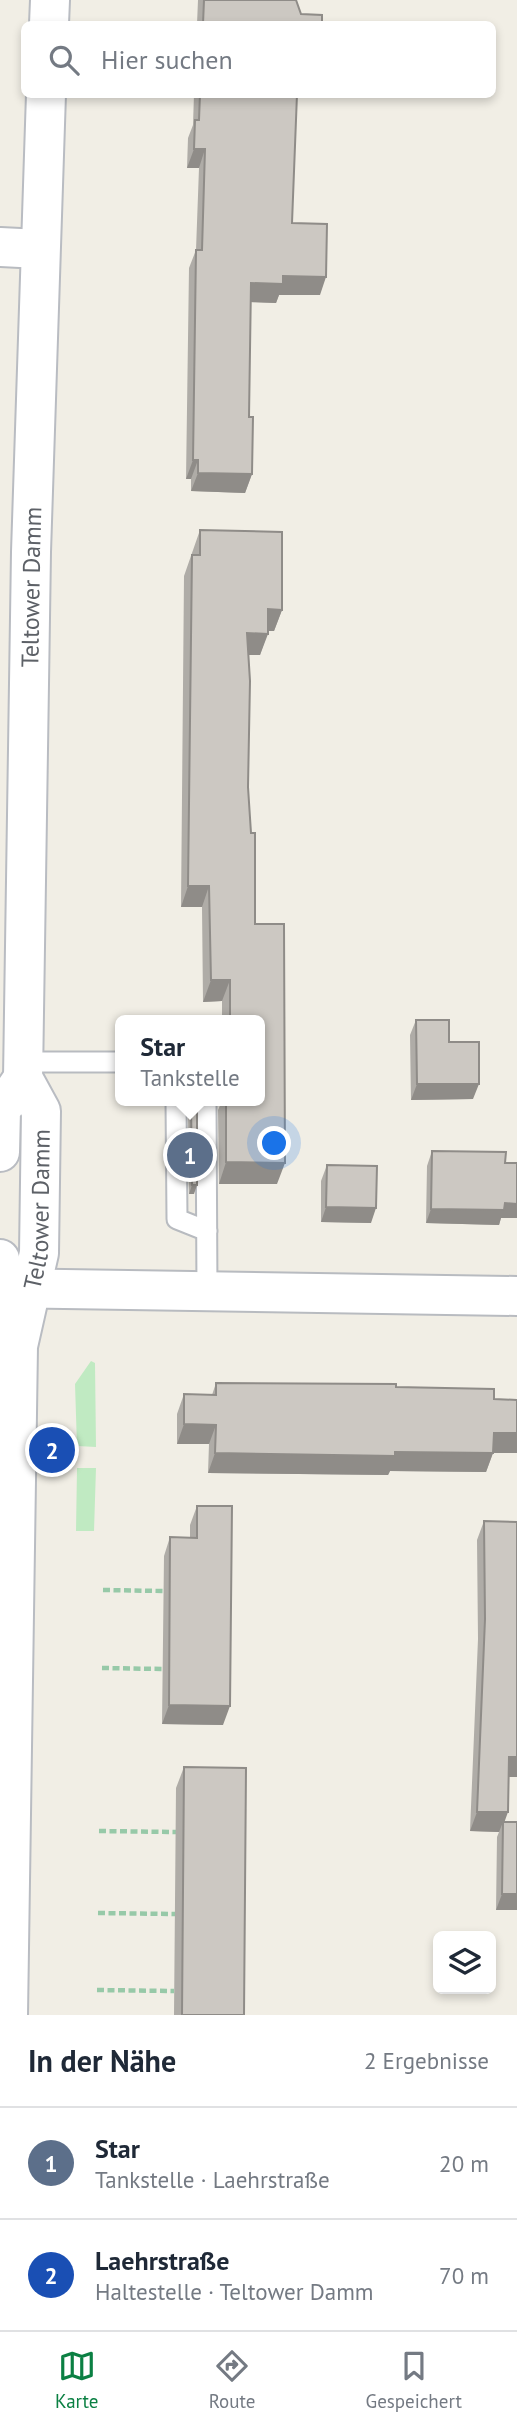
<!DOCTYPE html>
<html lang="de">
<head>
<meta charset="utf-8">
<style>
  body { margin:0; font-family:"PT Sans",sans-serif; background:#f2f2f3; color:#1f2937 }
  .controls { position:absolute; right:21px; bottom:21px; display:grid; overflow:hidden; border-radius:10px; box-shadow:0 4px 10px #0003 }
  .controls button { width:63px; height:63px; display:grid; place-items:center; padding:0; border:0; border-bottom:2px solid #e0e1e3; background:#fff; color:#1f2937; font:35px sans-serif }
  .you { position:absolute; left:275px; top:1144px; width:24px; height:24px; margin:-18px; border:5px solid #fff; border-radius:50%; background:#1a73e8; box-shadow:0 0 0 10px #1a73e833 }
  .badge { display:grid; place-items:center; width:46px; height:46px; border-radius:50%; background:#0b8043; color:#fff; font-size:23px; font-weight:700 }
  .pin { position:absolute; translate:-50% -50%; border:4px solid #fff; box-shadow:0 2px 7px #0006 }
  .popup { position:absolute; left:115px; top:1015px; width:150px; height:91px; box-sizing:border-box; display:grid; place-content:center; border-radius:10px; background:#fff; filter:drop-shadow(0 2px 5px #0005); font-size:23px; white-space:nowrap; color:#747a83 }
  .popup b { font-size:26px; color:#1f2937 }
  .popup::after { content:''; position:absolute; left:50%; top:100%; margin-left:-14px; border:14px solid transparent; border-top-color:#fff }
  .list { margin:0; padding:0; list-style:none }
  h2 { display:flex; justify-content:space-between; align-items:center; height:91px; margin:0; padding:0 28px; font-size:30px }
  h2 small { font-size:23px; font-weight:400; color:#747a83 }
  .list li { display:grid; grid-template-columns:46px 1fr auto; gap:21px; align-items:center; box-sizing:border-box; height:112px; padding:0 28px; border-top:2px solid #e0e1e3 }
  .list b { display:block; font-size:26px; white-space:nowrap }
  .list p { margin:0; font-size:23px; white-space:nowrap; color:#747a83 }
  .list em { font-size:23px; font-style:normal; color:#747a83 }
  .icon { flex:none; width:38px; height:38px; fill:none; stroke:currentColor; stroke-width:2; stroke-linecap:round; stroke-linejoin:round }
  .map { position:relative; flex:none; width:517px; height:2015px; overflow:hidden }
  .search { position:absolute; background:#fff; box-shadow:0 4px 10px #0003; left:21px; right:21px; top:21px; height:77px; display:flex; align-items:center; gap:18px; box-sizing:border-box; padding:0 24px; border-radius:10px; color:#747a83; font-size:26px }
  .sheet { height:315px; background:#fff }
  nav { display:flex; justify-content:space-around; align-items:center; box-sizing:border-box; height:98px; border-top:2px solid #e0e1e3; background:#fff; font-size:19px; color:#747a83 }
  nav a { display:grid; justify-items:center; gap:4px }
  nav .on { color:#0b8043 }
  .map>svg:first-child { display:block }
</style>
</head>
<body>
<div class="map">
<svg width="517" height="2015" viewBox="0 0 517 2015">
  <rect width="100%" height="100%" fill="#f1eee5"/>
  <path fill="#c0eac2" d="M91,1361l4,2 1,84 -19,-1 -2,-62z
    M77,1468h19l-2,63h-18z"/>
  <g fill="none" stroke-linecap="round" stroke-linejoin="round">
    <defs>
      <path id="service" d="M23,1062h97
        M176,1101l1,118 30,12
        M206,1101l1,191"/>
      <path id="minor" d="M0,247l40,2
        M0,1288l517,8"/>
      <g id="secondary">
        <path d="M49,24l1,-24"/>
        <path d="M0,1152l1,-42 22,-32"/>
        <path d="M0,1259l16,74"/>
        <path id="s1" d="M8,2015l10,-669 21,-93 2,-142 -18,-33 8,-526 15,-458"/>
      </g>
    </defs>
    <use href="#service" stroke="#b8bbc0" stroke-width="23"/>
    <use href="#minor" stroke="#b8bbc0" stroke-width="42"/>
    <use href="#secondary" stroke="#b9bcc2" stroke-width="42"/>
    <path stroke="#97c9a8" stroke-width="4.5" stroke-dasharray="7 3.5" stroke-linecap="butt" d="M103,1590l60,1
      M102,1668l61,1
      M99,1831l77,1
      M98,1913l77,1
      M97,1990l77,1"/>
    <use href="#service" stroke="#fff" stroke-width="19"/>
    <use href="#minor" stroke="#fff" stroke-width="38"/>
    <use href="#secondary" stroke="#fff" stroke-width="38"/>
  </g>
  <path fill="#afaca7" d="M198,0h97l6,14 21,10h-125z
    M194,94h103l-5,129 28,72h-41l-3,8 -25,-1 -2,115 3,57 -7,19 -54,-2v-12h-5l3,-211 7,-18 3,-82h-12l1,-30 5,-13z
    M200,530l82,80 -8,21h-6l-8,24h-12v132l7,137 22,260h-58l-1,-74 4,-9h38v-81h-38v-19l-19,1 -1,-95h-21l3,-331z
    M416,1020l33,22 24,57 -62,1 -1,-65z
    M191,1102l3,92h-5l-1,-84z
    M432,1151l73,12h12v55h-16l-2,7 -73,-2 1,-57z
    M327,1165l44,58 -50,-1v-41z
    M216,1383l180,4 98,12 23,1v53h-24l-7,19 -96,-1 -2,4 -180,-2 1,-29h-32v-30l7,-20 28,1z
    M197,1506l26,219 -61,-1 2,-168 6,-19 20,1v-13z
    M484,1521l25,256 -5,45h13v88h-21l1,-73 2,-5 -29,-1 8,-192 -1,-99z
    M184,1767l60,248h-70l2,-227z"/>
  <path fill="#8f8c88" d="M194,149h11l-6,19h-12z
    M283,276l43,1 -6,18h-41l-3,8 -31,-1 6,-19z
    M193,460h5l-7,19h-5z
    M198,473l54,1 -7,19 -54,-2z
    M268,609l14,1 -8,21h-13z
    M247,633l21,1 -8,21h-21z
    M188,886h21l-7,21h-21z
    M211,980h19l-8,21 -19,1z
    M417,1084h62l-6,15 -62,1z
    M226,1162l59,1 -8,21h-58z
    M192,1185h5l-3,9h-5z
    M505,1203l12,1v14h-16l-2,7 -73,-2 5,-14z
    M326,1207l50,1 -5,15 -50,-1z
    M184,1424l32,1 -7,19h-32z
    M494,1433h23v20h-24l-7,19 -96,-1 -2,4 -180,-2 7,-20 180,-1z
    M169,1705l61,1 -7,19 -61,-1z
    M509,1757h8v20h-15z
    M477,1812h31l-5,14v-4l-4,10 -29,-1z
    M502,1894h15v16h-21z"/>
  <path fill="#ccc8c2" stroke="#8f8c88" stroke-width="2" d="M204,0h92l5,14 21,1v9h-119z
    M200,94h97l-5,129 35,1 -1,53 -43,-1v8l-32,-1 -2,134h4l-1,57 -54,-1v-13h-5l3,-210h6l3,-101h-11l1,-29h4z
    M200,530l82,2v78l-14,-1v25l-21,-1 3,48 -2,106 3,46h4v91h29l1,239 -59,-1v-61h34v-81h-30v-40h-19l-2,-94h-21l4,-331h8z
    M416,1020h33v22h30v42h-62z
    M191,1102h6v83h-5z
    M432,1151l74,1 -1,11h12v41l-12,-1 -1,7 -73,-1z
    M327,1165l50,1 -1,42 -50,-1z
    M216,1383l180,1v3l98,2v10l23,1v33h-23l-1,20 -98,-1v4l-180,-3 1,-28 -32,-1v-30l32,1z
    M197,1506h35l-2,200 -61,-1 1,-168 27,1z
    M484,1521l33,1v235h-8l-1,55h-31l8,-193z
    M184,1767l62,1 -2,247h-62z
    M503,1822h14v72h-15z"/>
  <g text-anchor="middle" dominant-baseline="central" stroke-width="6" stroke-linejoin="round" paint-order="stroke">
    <g font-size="24" fill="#5d6167" stroke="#fff">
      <text stroke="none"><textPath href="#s1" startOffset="1435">Teltower Damm</textPath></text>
      <text stroke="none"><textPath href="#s1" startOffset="808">Teltower Damm</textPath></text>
    </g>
  </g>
</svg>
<div class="controls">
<button><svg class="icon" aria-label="layers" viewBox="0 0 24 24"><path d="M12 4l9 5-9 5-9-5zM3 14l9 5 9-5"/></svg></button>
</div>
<div class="you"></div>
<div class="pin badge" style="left:190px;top:1155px;background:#5c6f8a">1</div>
<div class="popup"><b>Star</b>Tankstelle</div>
<div class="pin badge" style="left:52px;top:1450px;background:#1a4fb4">2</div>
<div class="search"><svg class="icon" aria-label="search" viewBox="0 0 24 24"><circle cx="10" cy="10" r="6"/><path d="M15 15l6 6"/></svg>Hier suchen</div>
</div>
<section class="sheet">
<h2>In der Nähe<small>2 Ergebnisse</small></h2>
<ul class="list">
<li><span class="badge" style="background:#5c6f8a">1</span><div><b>Star</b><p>Tankstelle · Laehrstraße</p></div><em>20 m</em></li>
<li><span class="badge" style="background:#1a4fb4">2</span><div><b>Laehrstraße</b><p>Haltestelle · Teltower Damm</p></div><em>70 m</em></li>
</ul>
</section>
<nav>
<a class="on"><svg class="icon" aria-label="map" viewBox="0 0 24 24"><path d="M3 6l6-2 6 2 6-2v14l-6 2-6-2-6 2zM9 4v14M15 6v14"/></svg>Karte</a>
<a><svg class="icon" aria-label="directions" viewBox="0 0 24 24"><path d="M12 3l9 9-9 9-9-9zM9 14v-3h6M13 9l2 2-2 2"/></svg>Route</a>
<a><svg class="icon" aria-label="saved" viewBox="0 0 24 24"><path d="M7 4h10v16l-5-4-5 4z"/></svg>Gespeichert</a>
</nav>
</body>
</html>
